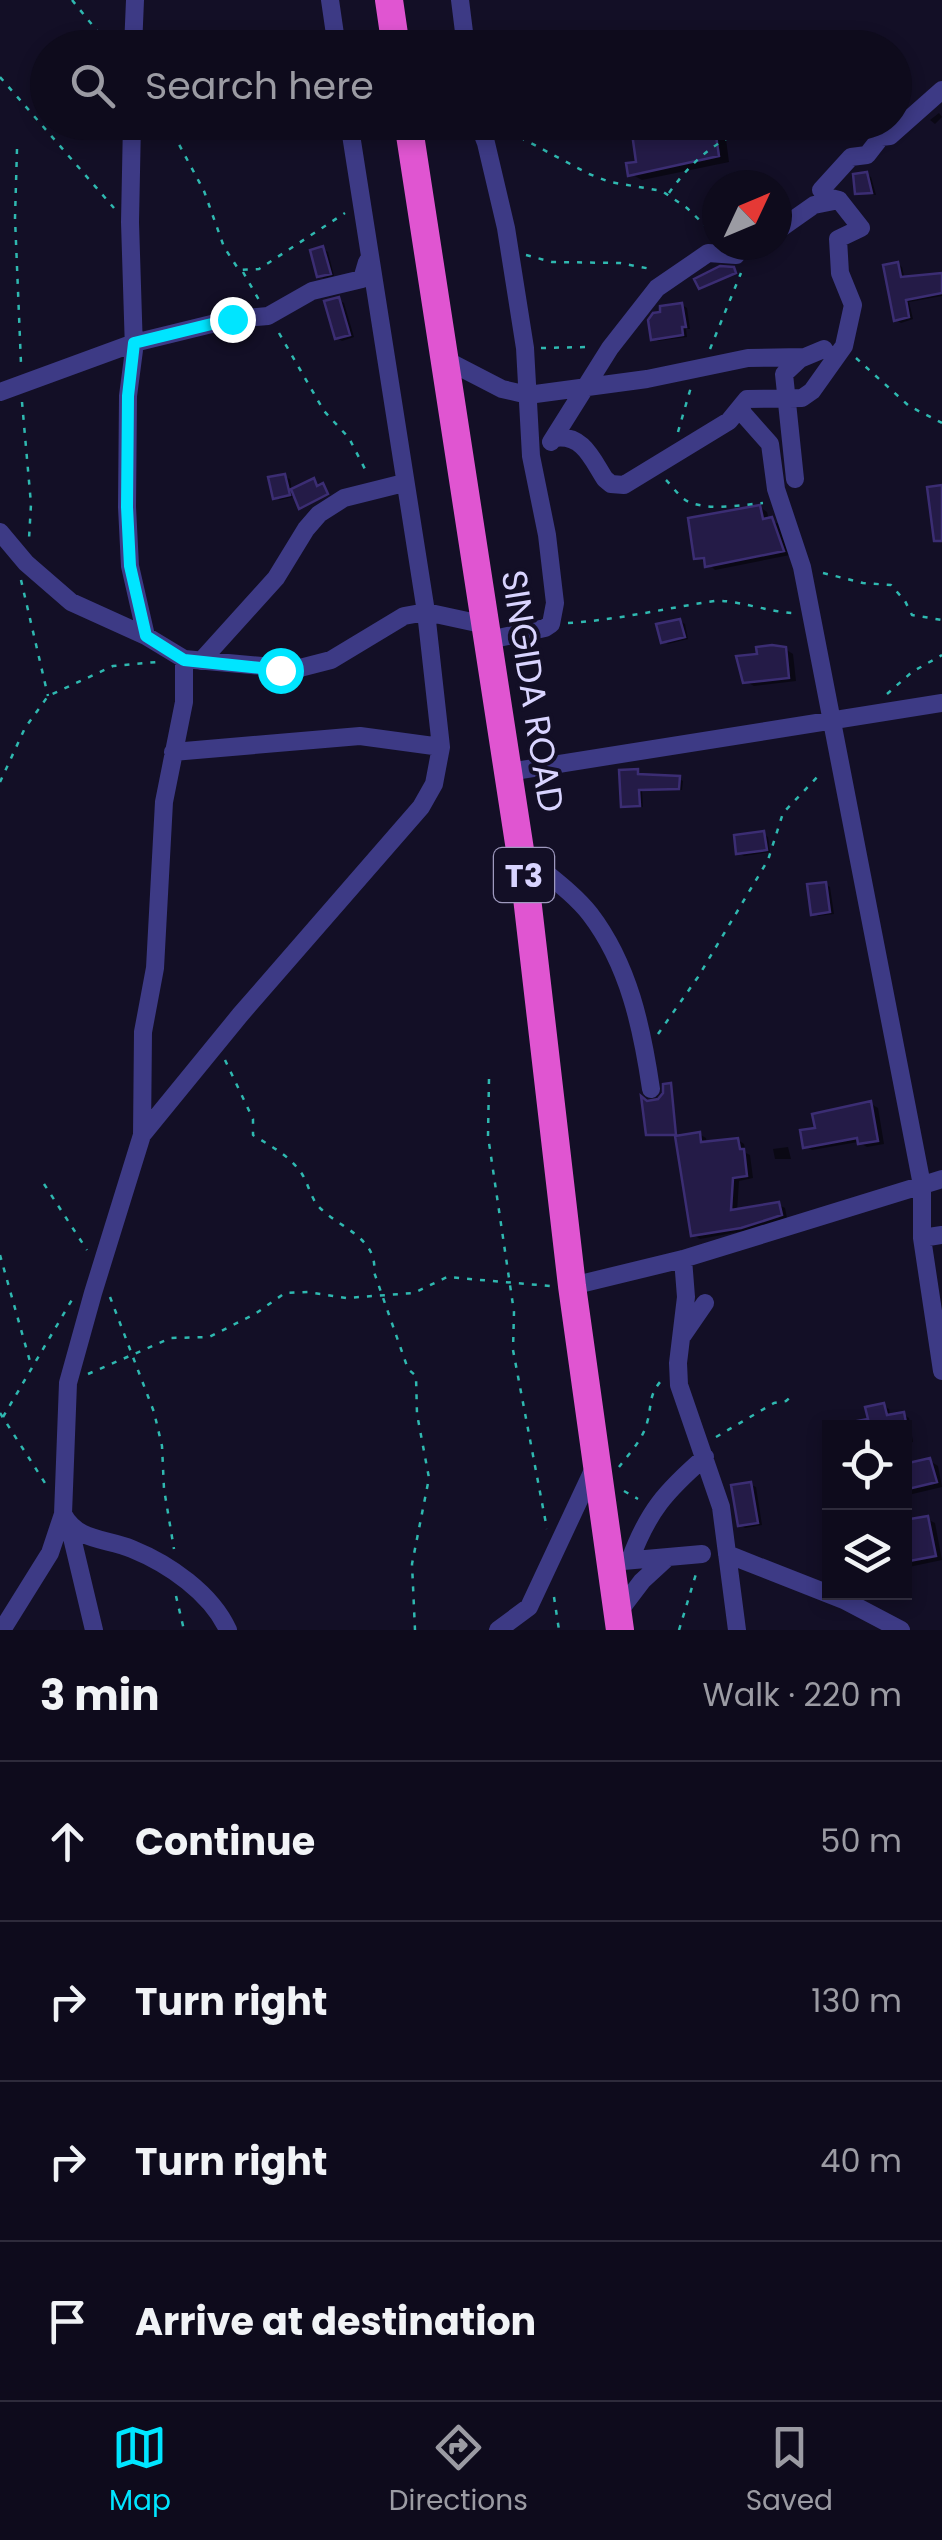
<!DOCTYPE html>
<html lang="en">
<head>
<meta charset="utf-8">
<style>
  body { margin:0; font-family:Poppins,sans-serif; background:#171425; color:#f1f3f6 }
  .controls { position:absolute; right:30px; bottom:30px; display:grid; overflow:hidden; border-radius:0px; box-shadow:0 5px 15px #0003 }
  .controls button { width:90px; height:90px; display:grid; place-items:center; padding:0; border:0; border-bottom:2px solid #2e2b3b; background:#0e0b1c; color:#f1f3f6; font:50px sans-serif }
  .compass { position:absolute; left:702px; top:170px; width:90px; height:90px; border-radius:50%; background:#0e0b1c; box-shadow:0 5px 15px #0003; rotate:46deg }
  .stop { position:absolute; width:30px; height:30px; margin:-22px; border:8px solid #00e5ff; border-radius:50%; background:#fff }
  .stop.end { background:#00e5ff; border-color:#fff; box-shadow:0 2px 10px #0008 }
  .list { margin:0; padding:0; list-style:none }
  h2 { display:flex; justify-content:space-between; align-items:center; height:130px; margin:0; padding:0 40px; font-size:42px }
  h2 small { font-size:32px; font-weight:400; color:#9b9ba3 }
  .list li { display:grid; grid-template-columns:65px 1fr auto; gap:30px; align-items:center; box-sizing:border-box; height:160px; padding:0 40px; border-top:2px solid #2e2b3b }
  .list b { display:block; font-size:38px; white-space:nowrap }
  .list em { font-size:32px; font-style:normal; color:#9b9ba3 }
  .icon { flex:none; width:55px; height:55px; fill:none; stroke:currentColor; stroke-width:2; stroke-linecap:round; stroke-linejoin:round }
  .map { position:relative; flex:none; width:942px; height:1630px; overflow:hidden }
  .search { position:absolute; background:#0e0b1c; box-shadow:0 5px 15px #0003; left:30px; right:30px; top:30px; height:110px; display:flex; align-items:center; gap:25px; box-sizing:border-box; padding:0 35px; border-radius:55px; color:#9b9ba3; font-size:38px }
  .sheet { height:770px; background:#0e0b1c }
  nav { display:flex; justify-content:space-around; align-items:center; box-sizing:border-box; height:140px; border-top:2px solid #2e2b3b; background:#0e0b1c; font-size:28px; color:#9b9ba3 }
  nav a { display:grid; justify-items:center; gap:5px }
  nav .on { color:#00e5ff }
  .map>svg:first-child { display:block }
</style>
</head>
<body>
<div class="map">
<svg width="942" height="1630" viewBox="0 0 942 1630">
  <rect width="100%" height="100%" fill="#130f26"/>
  <path fill="#0007" d="M939,113l3,4 -7,7 -5,-4z
    M676,122l48,2 5,38 -87,18 -11,-6z
    M866,174l5,3 5,18 -18,-2z
    M323,249l5,3 6,24 -10,2 -5,-3z
    M897,264l5,3 3,13 37,-4v20l-33,6 4,17 -12,4 -5,-3z
    M339,300l5,3 10,34 -12,4 -5,-3z
    M682,305l5,3 3,21h-4l1,8 -29,4 -5,-3z
    M285,477l5,2 2,12 23,-9 3,6 6,-1 4,7 -25,14 -6,-12 -17,4 -5,-3z
    M760,507l7,5 2,8 10,4 11,31 -75,15 -8,-8 -11,-4z
    M680,621l5,3 3,15 -20,5 -5,-3z
    M785,649l8,5 3,27 -42,5 -9,-5z
    M637,772l4,4 38,3 4,2 -1,9h-40l1,17 -16,1 -4,-2z
    M763,834l5,3 2,15 -26,4 -5,-3z
    M825,884l5,3 4,27 -16,2 -5,-3z
    M871,1104l7,4 6,36 -17,3 -9,-5 -46,8 -7,-4 13,-16z
    M699,1134l7,4 1,6 31,-4 6,4 2,9 4,2 3,23 -14,3 -2,31 42,-7 6,3 2,10 -38,12 -49,9 -7,-4z
    M788,1147l3,12h-16l-2,-10z
    M884,1406l5,3 1,8 14,-2 5,3 4,24 -9,1v-15h-27z
    M930,1461l8,5 4,21 -38,9v-29z
    M751,1485l5,2 6,38 -17,3 -5,-3z
    M927,1519l8,4 7,37 -38,8v-45z"/>
  <path fill="#241b47" stroke="#3b2d73" stroke-width="2.5" d="M658,122h56l5,34 -91,20 -2,-13 10,-1 -5,-36z
    M867,172l5,21 -17,1 -2,-20z
    M323,246l8,28 -14,3 -7,-27z
    M898,262l3,15 41,-4v20l-36,7 3,17 -15,4 -11,-56z
    M720,266l14,1 2,6 -37,16 -5,-10z
    M339,297l11,38 -15,4 -11,-38z
    M682,303l4,24h-4l1,8 -32,5 -3,-20 5,-7 7,-1v-6z
    M285,474l5,21 -17,4 -5,-22z
    M314,478l3,8 6,-3 5,11 -29,15 -8,-20z
    M942,485v56h-8l-7,-54z
    M760,505l3,14 9,-2 12,34 -79,16 -1,-9 -10,1 -6,-41z
    M680,619l5,18 -24,6 -5,-19z
    M772,645l14,2 3,31 -46,5 -7,-27 21,-2 -1,-7z
    M638,769v5l42,2 -1,13 -40,1 1,16 -19,1 -2,-37z
    M764,831l3,19 -31,4 -2,-19z
    M826,882l4,30 -19,3 -4,-31z
    M671,1083l5,52h-30l-5,-39 6,5 11,-2 5,-6v-9z
    M871,1101l7,40 -20,3 -1,-6 -54,10 -3,-18 15,-2 -3,-14z
    M700,1132l1,10 37,-4 2,11h4l3,27 -14,2 -2,32 48,-8 3,13 -41,13 -50,8 -16,-100z
    M884,1403l3,12 17,-3 3,16h-49l-1,-7 11,-2 -3,-12z
    M930,1458l7,24 -33,8v-26z
    M751,1482l7,41 -20,3 -7,-41z
    M928,1516l8,40 -32,6v-42z"/>
  <g fill="none" stroke-linecap="round" stroke-linejoin="round">
    <path stroke="#2fb8b0" stroke-width="2.5" stroke-dasharray="5 8" stroke-linecap="butt" d="M72,0l39,48
      M0,77l114,131
      M167,122l37,69 20,56 15,23 20,-1 86,-56
      M497,125l92,49 21,8 52,9 25,17 27,26
      M17,149l-2,69 6,146
      M669,193c26,-37 52,-56 96,-71
      M526,255l26,7 68,1 31,6
      M243,272l16,28
      M279,333l45,78 25,27 18,35
      M541,348l47,-1
      M710,349l31,-76
      M856,358l53,48 33,17
      M22,402l9,102 -2,35
      M678,432l13,-45
      M666,480c7,7 14,18 23,22 22,9 52,3 74,1
      M823,573l40,10 28,2 14,16 7,14 30,5
      M21,580l27,116
      M568,623c50,-3 98,-15 147,-22 17,-2 55,11 77,12
      M887,694l25,-22 30,-17
      M0,782l25,-54 23,-32 65,-30 44,-4
      M658,1034l40,-57 70,-117 15,-47 39,-41
      M225,1060l28,59v16c19,12 36,20 49,39 7,11 9,26 19,35 20,19 57,30 53,63l34,97 8,7 1,38 12,64 -17,86 3,66
      M489,1079l-1,57 26,176 -1,38 34,179
      M44,1184l43,66
      M0,1255l31,110
      M110,1297l44,115 8,34 2,43 10,60
      M88,1374l83,-36 38,-1 46,-23 30,-21 23,-1 38,6 68,-5 33,-16 103,9
      M0,1413l45,70
      M3,1417l70,-119
      M716,1437l58,-34 12,-2 7,-6
      M619,1467c10,-13 24,-28 28,-44 5,-17 1,-26 13,-41
      M624,1491l14,8
      M176,1596l8,34
      M554,1597l5,33
      M679,1630l17,-56"/>
    <path stroke="#3d3a85" stroke-width="18" d="M330,0l7,48
      M460,0l6,48
      M133,48l2,-48
      M132,122l-2,100 4,128 -6,46 -1,111 3,59 16,70
      M478,122l8,21 20,85 19,120 6,108 16,79 8,68 -4,21 -6,4 -56,12
      M777,231l37,-26 25,-5 -12,-3 -6,-7 30,-33 16,-2 14,-18 9,-1 52,-46
      M444,359l58,30 26,6 119,-16 101,-21 56,-1
      M0,392l134,-49 98,-24 36,-3 44,-25 50,-12 5,-17
      M739,409l31,35 6,45 26,78 120,618v53l20,133
      M555,438c28,-4 37,21 50,41l6,5 13,1 105,-64 18,-22 55,-1 10,-7 32,-45 9,-41 -13,-32 -2,-34 23,-11 -22,-28
      M551,442l59,-94 47,-60 51,-35 28,2 7,-10
      M795,479l-11,-105 16,-15 24,-10
      M0,532l26,31 45,39 75,34 38,23 112,10 35,-9 73,-44 22,-4 60,13
      M201,661l75,-83 30,-49 13,-15 25,-16 60,-15
      M173,752l187,-16 81,11
      M508,772l434,-69
      M521,852c22,20 51,39 69,62 39,51 52,114 61,175
      M142,1135l98,-120 181,-208 13,-23 7,-37 -15,-135 -77,-490
      M922,1238l20,-3
      M683,1259l3,38 -8,66 1,22 42,122 16,123
      M572,1286l111,-27 259,-80
      M683,1335l22,-32
      M63,1514c15,28 43,24 69,35 37,15 79,44 96,81
      M69,1525l25,105
      M727,1554l117,46 57,30
      M630,1560c18,-49 36,-69 75,-103
      M623,1561l79,-7
      M617,1614l25,-33 25,-23
      M2,1630l48,-77 13,-39 5,-131 25,-90 49,-158 1,-103 12,-64 9,-166 20,-100v-43
      M498,1630l31,-23 66,-141"/>
    <path stroke="#e055d1" stroke-width="28" d="M389,0l7,48
      M408,122l118,767 46,397 48,344"/>
  </g>
  <g fill="none" stroke-linecap="round" stroke-linejoin="round">
    <path stroke="#00e5ff" stroke-width="12" d="M232,319l-98,24 -6,53 -1,111 3,59 16,70 38,24 96,10"/>
  </g>
  <g text-anchor="middle" dominant-baseline="central" stroke-width="8" stroke-linejoin="round" paint-order="stroke">
    <rect fill="#130f26" stroke="#9e99be" stroke-width="2.5" x="494" y="848" width="60" height="54" rx="8"/>
    <g font-size="32" font-weight="bold" fill="#d9d4ff">
      <text x="524" y="875">T3</text>
    </g>
    <g font-size="35" fill="#d9d4ff" stroke="#130f26">
      <text transform="translate(533 691) rotate(81)">SINGIDA ROAD</text>
    </g>
  </g>
</svg>
<div class="controls">
<button><svg class="icon" aria-label="locate" viewBox="0 0 24 24"><circle cx="12" cy="12" r="6"/><path d="M12 2v4M12 18v4M2 12h4M18 12h4"/></svg></button>
<button><svg class="icon" aria-label="layers" viewBox="0 0 24 24"><path d="M12 4l9 5-9 5-9-5zM3 14l9 5 9-5"/></svg></button>
</div>
<svg class="compass" viewBox="-18 -18 36 36"><path d="M0-13l5 13h-10z" fill="#e53935"/><path d="M0 13l5-13h-10z" fill="#9b9ba3"/></svg>
<div class="stop" style="left:280px;top:670px"></div>
<div class="stop end" style="left:232px;top:319px"></div>
<div class="search"><svg class="icon" aria-label="search" viewBox="0 0 24 24"><circle cx="10" cy="10" r="6"/><path d="M15 15l6 6"/></svg>Search here</div>
</div>
<section class="sheet">
<h2>3 min<small>Walk · 220 m</small></h2>
<ul class="list">
<li><svg class="icon" aria-label="ahead" viewBox="0 0 24 24"><path d="M12 20V5M6 11l6-6 6 6"/></svg><div><b>Continue</b></div><em>50 m</em></li>
<li><svg class="icon" aria-label="right" viewBox="0 0 24 24"><path d="M7 20v-9h11M14 6l5 5-5 5"/></svg><div><b>Turn right</b></div><em>130 m</em></li>
<li><svg class="icon" aria-label="right" viewBox="0 0 24 24"><path d="M7 20v-9h11M14 6l5 5-5 5"/></svg><div><b>Turn right</b></div><em>40 m</em></li>
<li><svg class="icon" aria-label="arrive" viewBox="0 0 24 24"><path d="M6 21V4h12l-3 4 3 4H6"/></svg><div><b>Arrive at destination</b></div></li>
</ul>
</section>
<nav>
<a class="on"><svg class="icon" aria-label="map" viewBox="0 0 24 24"><path d="M3 6l6-2 6 2 6-2v14l-6 2-6-2-6 2zM9 4v14M15 6v14"/></svg>Map</a>
<a><svg class="icon" aria-label="directions" viewBox="0 0 24 24"><path d="M12 3l9 9-9 9-9-9zM9 14v-3h6M13 9l2 2-2 2"/></svg>Directions</a>
<a><svg class="icon" aria-label="saved" viewBox="0 0 24 24"><path d="M7 4h10v16l-5-4-5 4z"/></svg>Saved</a>
</nav>
</body>
</html>
